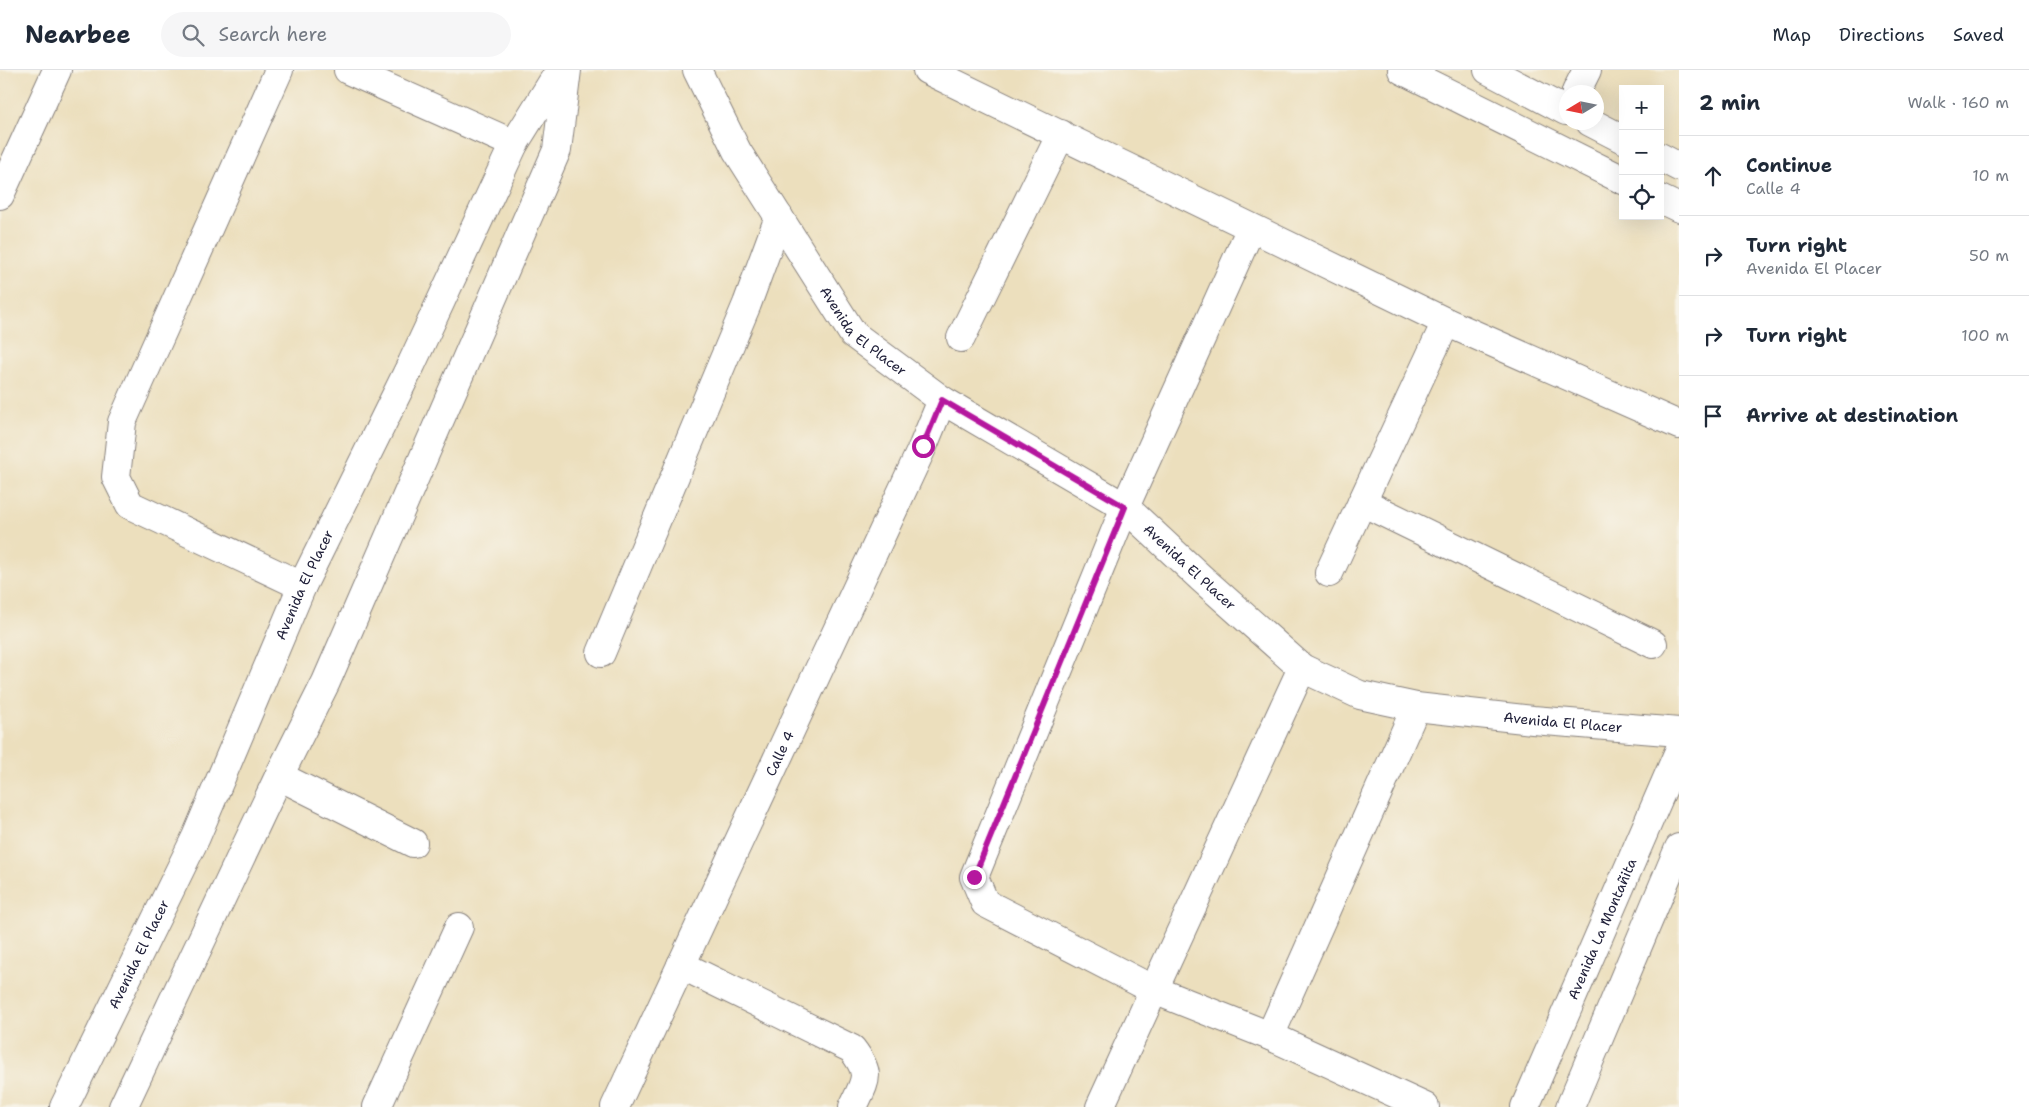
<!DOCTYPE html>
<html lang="en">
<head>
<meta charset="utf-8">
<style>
  body { margin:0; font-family:"Shantell Sans",sans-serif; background:#f6f6f7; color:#1f2937 }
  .controls { position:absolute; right:15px; top:15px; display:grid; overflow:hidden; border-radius:0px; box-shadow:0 5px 20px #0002 }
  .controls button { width:45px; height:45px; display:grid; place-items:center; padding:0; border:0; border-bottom:1px solid #e0e1e3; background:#fff; color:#1f2937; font:25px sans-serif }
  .compass { position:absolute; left:1559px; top:15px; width:45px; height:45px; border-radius:50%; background:#fff; box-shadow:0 5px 20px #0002; rotate:260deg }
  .stop { position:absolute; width:15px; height:15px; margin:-11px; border:4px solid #b5179e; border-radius:50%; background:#fff }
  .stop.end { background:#b5179e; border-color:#fff; box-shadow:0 1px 5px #0008 }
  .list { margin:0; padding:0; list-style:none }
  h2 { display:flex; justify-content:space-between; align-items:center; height:65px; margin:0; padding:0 20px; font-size:21px }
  h2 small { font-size:16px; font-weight:400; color:#747a83 }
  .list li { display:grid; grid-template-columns:32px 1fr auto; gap:15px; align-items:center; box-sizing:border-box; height:80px; padding:0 20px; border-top:1px solid #e0e1e3 }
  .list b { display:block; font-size:19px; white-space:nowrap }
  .list p { margin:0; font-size:16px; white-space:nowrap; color:#747a83 }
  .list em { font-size:16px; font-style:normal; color:#747a83 }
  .icon { flex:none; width:28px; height:28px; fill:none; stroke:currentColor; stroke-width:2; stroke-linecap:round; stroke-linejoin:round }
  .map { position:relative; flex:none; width:1679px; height:1037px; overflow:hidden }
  header { display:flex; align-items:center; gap:30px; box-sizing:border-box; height:70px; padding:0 25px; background:#fff; border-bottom:1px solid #e0e1e3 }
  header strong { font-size:24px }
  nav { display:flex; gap:28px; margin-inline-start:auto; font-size:18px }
  .search { width:350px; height:45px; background:#f6f6f7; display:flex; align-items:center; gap:12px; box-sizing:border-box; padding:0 18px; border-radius:28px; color:#747a83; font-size:19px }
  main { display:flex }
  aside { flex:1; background:#fff }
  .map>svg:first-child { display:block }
</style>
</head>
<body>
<header>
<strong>Nearbee</strong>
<div class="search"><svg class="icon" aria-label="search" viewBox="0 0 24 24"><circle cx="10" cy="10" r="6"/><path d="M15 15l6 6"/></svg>Search here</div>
<nav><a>Map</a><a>Directions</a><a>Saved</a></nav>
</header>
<main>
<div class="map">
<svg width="1679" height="1037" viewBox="0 0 1679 1037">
  <rect width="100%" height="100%" fill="#f7f3e8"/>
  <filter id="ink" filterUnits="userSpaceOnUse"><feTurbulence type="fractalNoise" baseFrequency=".02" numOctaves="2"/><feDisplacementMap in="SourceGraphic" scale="10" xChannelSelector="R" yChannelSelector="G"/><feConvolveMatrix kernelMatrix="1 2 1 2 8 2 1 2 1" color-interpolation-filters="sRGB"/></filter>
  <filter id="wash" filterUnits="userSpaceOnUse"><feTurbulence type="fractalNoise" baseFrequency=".0096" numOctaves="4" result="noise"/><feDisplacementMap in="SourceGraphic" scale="20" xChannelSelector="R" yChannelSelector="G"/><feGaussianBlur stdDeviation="1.12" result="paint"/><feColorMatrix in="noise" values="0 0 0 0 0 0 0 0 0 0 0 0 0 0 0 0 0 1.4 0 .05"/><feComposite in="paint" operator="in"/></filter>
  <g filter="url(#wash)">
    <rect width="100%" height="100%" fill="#ecdfbd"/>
  </g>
  <g filter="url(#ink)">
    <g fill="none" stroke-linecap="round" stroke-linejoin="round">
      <defs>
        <g id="minor">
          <path d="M279,0l-157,352 -6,55 14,28 172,81"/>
          <path d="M348,0l166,74"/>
          <path id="s1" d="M697,0l40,81 116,183 89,66 183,107 76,71 101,90 58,27 56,12 117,13 146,12"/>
          <path d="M927,0l519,252 233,103"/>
          <path d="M1402,0l221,110"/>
          <path d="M1488,0l78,41"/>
          <path d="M1576,22l11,-22"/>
          <path d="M1590,52l33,17"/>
          <path d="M1660,87l19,10"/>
          <path d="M0,125l57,-125"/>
          <path d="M1660,129l19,9"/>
          <path d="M1251,158l-126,279 -151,370 11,26 169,87 116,46 155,71"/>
          <path d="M961,268l100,-204"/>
          <path d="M1362,432l291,142"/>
          <path d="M1329,503l117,-251"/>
          <path d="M601,583l146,-349 32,-87"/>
          <path d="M279,706l134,67"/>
          <path d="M681,895l171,84c20,26 14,30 1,58"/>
          <path d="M1270,966l146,-329"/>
          <path d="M377,1037l82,-180"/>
          <path id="s2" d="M615,1037l308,-661 19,-46"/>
          <path d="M1100,1037l202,-439"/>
          <path id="s3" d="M1525,1037l154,-356"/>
          <path d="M1570,1037l109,-259"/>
        </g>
        <g id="tertiary">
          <path id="s4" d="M64,1037l132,-270 106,-251 110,-223 102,-219 46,-74"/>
          <path d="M123,1037l156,-331 47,-94 231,-532 10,-80"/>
        </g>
      </defs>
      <use href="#minor" stroke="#87807c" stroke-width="30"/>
      <use href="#tertiary" stroke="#87807c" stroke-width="30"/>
      <use href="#minor" stroke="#fff" stroke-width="28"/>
      <use href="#tertiary" stroke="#fff" stroke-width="28"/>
    </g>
  </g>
  <g fill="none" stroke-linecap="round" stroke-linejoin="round" filter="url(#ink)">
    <path stroke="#b5179e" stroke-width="6" d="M923,376l19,-46 183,107 -151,370"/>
  </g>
  <g text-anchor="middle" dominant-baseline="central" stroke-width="4" stroke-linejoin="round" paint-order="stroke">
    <g font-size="14" fill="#22223b" stroke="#f7f3e8">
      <text stroke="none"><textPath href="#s1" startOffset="312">Avenida El Placer</textPath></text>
      <text stroke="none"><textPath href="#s1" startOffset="718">Avenida El Placer</textPath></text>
      <text stroke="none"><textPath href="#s4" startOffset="575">Avenida El Placer</textPath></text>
      <text stroke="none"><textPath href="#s1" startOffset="1138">Avenida El Placer</textPath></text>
      <text stroke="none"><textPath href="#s2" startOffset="390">Calle 4</textPath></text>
      <text stroke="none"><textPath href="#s3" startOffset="194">Avenida La Montañita</textPath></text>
      <text stroke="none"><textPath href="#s4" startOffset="170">Avenida El Placer</textPath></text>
    </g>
  </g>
</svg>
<div class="controls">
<button>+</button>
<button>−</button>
<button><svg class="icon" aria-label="locate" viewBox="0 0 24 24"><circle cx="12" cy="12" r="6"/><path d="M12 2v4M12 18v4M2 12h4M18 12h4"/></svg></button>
</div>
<svg class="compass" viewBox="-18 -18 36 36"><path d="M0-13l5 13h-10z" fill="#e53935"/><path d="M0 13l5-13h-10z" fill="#747a83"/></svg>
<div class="stop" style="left:923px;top:376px"></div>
<div class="stop end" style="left:974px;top:807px"></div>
</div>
<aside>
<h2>2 min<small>Walk · 160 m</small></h2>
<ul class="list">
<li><svg class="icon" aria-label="ahead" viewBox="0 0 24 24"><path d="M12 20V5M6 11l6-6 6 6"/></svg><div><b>Continue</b><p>Calle 4</p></div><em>10 m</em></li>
<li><svg class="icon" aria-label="right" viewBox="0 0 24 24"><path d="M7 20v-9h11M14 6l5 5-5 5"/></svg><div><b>Turn right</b><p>Avenida El Placer</p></div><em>50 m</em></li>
<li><svg class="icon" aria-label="right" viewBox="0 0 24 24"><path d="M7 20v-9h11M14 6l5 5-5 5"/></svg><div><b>Turn right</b></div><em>100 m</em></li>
<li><svg class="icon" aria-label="arrive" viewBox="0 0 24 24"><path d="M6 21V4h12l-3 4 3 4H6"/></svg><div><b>Arrive at destination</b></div></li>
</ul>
</aside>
</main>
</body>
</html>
